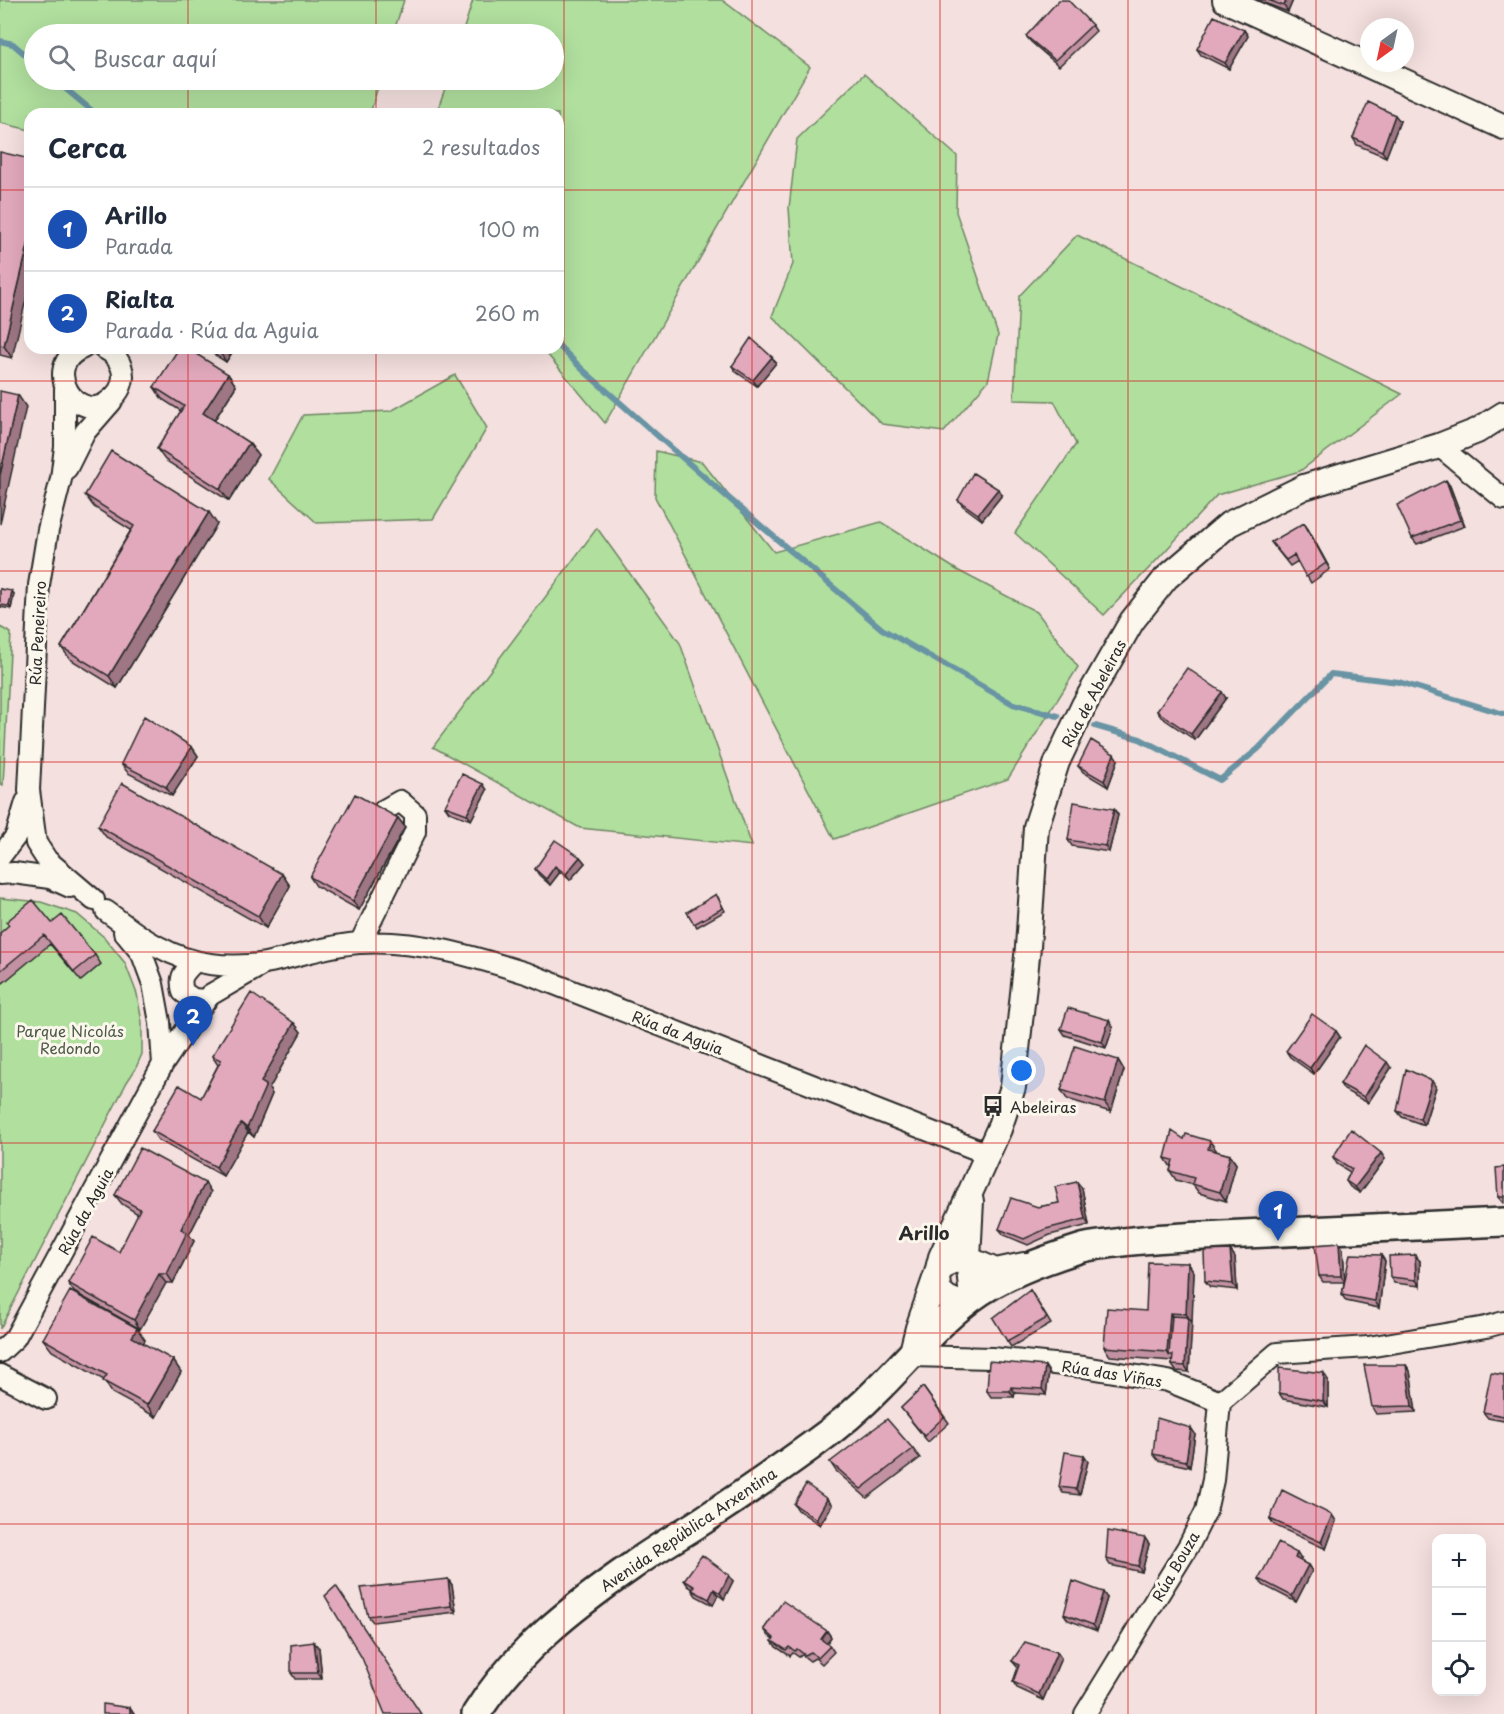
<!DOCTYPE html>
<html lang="es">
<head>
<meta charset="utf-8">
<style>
  body { margin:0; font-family:"Playpen Sans",sans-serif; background:#f6f6f7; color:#1f2937 }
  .controls { position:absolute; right:18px; bottom:18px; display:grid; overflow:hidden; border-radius:12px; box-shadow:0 6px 24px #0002 }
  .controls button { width:54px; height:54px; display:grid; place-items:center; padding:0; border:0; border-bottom:2px solid #e0e1e3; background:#fff; color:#1f2937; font:30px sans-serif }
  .compass { position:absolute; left:1360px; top:18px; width:54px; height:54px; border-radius:50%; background:#fff; box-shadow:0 6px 24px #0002; rotate:213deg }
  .you { position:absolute; left:1022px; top:1071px; width:21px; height:21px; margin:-15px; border:4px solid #fff; border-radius:50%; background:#1a73e8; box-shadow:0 0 0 9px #1a73e833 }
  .badge { display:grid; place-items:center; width:39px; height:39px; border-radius:50%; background:#1a73e8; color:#fff; font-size:20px; font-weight:700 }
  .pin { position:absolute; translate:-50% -50px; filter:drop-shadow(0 2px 3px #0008) }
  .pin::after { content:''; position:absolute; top:32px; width:21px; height:18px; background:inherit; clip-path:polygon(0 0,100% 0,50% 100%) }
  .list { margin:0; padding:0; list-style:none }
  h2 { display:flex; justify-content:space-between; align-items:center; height:78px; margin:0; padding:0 24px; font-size:26px }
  h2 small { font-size:20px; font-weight:400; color:#747a83 }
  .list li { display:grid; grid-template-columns:39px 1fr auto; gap:18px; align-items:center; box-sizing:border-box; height:84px; padding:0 24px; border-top:2px solid #e0e1e3 }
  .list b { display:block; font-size:22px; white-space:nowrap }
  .list p { margin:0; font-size:20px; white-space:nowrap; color:#747a83 }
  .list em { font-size:20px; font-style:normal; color:#747a83 }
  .icon { flex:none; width:33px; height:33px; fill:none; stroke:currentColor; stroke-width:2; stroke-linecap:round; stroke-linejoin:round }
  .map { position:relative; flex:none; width:1504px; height:1714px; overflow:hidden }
  .search { position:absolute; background:#fff; box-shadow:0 6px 24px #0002; left:24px; top:24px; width:540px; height:66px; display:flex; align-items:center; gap:15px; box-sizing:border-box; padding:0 21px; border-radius:33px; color:#747a83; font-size:22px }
  .panel { position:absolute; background:#fff; box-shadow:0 6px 24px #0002; left:24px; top:108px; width:540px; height:246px; border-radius:18px }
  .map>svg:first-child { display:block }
</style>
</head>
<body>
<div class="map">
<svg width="1504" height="1714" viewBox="0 0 1504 1714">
  <rect width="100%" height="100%" fill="#f4e0de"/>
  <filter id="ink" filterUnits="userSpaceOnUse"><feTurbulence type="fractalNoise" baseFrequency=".0167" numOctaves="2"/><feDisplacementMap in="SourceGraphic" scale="12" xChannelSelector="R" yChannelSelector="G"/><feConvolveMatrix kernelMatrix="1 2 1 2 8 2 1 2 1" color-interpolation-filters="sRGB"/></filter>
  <g filter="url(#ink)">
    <path fill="#b0df9e" stroke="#6e8564" stroke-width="1.5" d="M0,0h404l-11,34h-359v46h346l-10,34h-340v16l-30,-7z
      M473,0h249l88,67 -205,356 -63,-75h16v-234h-122l12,-34h106v-46h-92z
      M864,74l93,82 -1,56 42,123 -10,46 -44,51 -62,-8 -110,-108 21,-52 -4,-56 8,-69z
      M1077,235l325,159 -102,77 -83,24 -62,67 -51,53 -89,-82 61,-89 -22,-43 -40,-1 5,-104z
      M455,375l32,53 -54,91 -116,4 -48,-44 34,-64 88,-4z
      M656,451l46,11 72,90 107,-30 76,48 80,42 41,55 -70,112 -174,60 -179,-342z
      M597,528l83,115 72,203 -172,-18 -147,-81z
      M0,627l11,6 -8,152 -3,-1z
      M0,898l41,4 36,12 27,23 21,26 12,31 5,28v32l-7,16 -8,12 -127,247z"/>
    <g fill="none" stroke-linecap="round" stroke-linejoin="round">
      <path stroke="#6994a4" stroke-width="6" d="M0,41l13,3 21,18
        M55,80l41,34
        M558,345l25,25 135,119 164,140 131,75 45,12
        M1095,726l45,13 80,41 38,-31 73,-75 68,8 105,32"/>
      <defs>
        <path id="minor" d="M83,348c-45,18 -4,80 27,52 8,-6 12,-12 13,-23 0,-13 -8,-24 -20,-29
          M65,388v59l-4,32 -13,51 -9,55 -10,205 7,53 11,17 47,40
          M1439,446l65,53
          M67,468l18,-36 27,-31
          M0,857l16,-21 10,-34
          M0,874l14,-1 36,5 20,9
          M106,911c17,12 34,27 53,36 32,18 70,22 106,16 32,-6 62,-18 94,-20 59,-4 116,14 170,31l459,180
          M124,932l18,22 11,30 7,38 3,42
          M360,943l55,-111v-18l-15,-13 -16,9
          M194,962c-11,12 -15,14 -11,30l10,7 13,1
          M0,1352l15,-14 148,-274 43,-64 4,-5 50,-29
          M911,1356l81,2 92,9 84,14 52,21 57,-49 91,-6 118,-20 18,-5
          M0,1375l46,24
          M1085,1714l104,-169 17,-34 7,-31 7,-78"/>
        <path id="tertiary" d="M1225,0l279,127
          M971,1201l-3,58 4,39
          M963,1305l-16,-7 -9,-8 -1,-17 4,-16 58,-128 14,-42 15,-140 8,-120 21,-65 27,-57 48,-84 34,-43 63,-54 75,-37 135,-41 38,-15 27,-17
          M911,1356l7,-28 19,-55 12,-11 19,-3 28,12 28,-6"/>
        <path id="secondary" d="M476,1714c39,-62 97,-107 156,-148 24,-18 51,-32 76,-49 35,-23 70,-47 103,-71 25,-18 48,-37 69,-59 29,-29 57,-63 90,-88 32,-24 71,-38 109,-50 9,-3 19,-4 29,-5 38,-6 76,-7 114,-9 94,-5 188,-9 282,-13"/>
      </defs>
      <use href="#minor" stroke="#2b2b2b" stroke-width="24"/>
      <use href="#tertiary" stroke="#2b2b2b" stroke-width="28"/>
      <use href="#secondary" stroke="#2b2b2b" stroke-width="32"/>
      <use href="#minor" stroke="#fbf7ec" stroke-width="20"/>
      <use href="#tertiary" stroke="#fbf7ec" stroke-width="24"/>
      <use href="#secondary" stroke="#fbf7ec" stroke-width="27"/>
    </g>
    <path fill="#c291a2" stroke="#2b2b2b" stroke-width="1.5" d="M1257,0h36l-5,12z
      M1092,25l4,6 -37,35 -28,-24 -5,-6z
      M1244,30l4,6 -19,33 -28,-14 -4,-6z
      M1400,121l-14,36 -29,-12 -4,-7z
      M0,152l12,206 -12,-3z
      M204,348h31l-9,14z
      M776,363l-19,23 -21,-14 -4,-6z
      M228,374l8,12 -22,35 35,22 9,12 -29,46 -64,-41 -8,-11 24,-38 -19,-12 -8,-12z
      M1450,486l15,40 -48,18 -5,-6z
      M85,495l132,29 -100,164 -47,-29 -9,-12 70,-117 -37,-23z
      M1002,495l-20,25 -19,-14 -5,-6z
      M1308,529l22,40 -19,14 -13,-22 -8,5 -19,-24z
      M0,589l14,5 -3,15 -11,-2z
      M1226,698l-31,42 -34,-23 -4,-6z
      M192,747l6,9 -26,40 -44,-23 -7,-9z
      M1118,760l-10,27 -25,-15 -5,-6z
      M483,784l4,6 -16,30 -22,-8 -4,-6z
      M1114,809l4,6 -9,37 -37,-6 -4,-6z
      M398,818l7,9 -46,83 -43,-24 -6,-9z
      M98,826l184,48 8,12 -24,42 -160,-91z
      M580,857l5,6 -15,17 -10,-8 -10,13 -11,-10 -4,-6z
      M718,897l7,14 -28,16 -10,-15z
      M52,923l43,32 6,9 -20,17 -31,-37 -47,39 -3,-3v-47z
      M294,1023l7,9 -32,57 3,5 -18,43 -6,-5 -25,44 -65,-36 -6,-9 49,-33 17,-33 -6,-9z
      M1113,1027l-7,21 -41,-13 -4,-6z
      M1336,1031l4,6 -26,37 -24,-17 -4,-6z
      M1118,1060l6,10 -13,42 -44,-13 -6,-9z
      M1391,1068l-23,35 -24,-13 -4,-6z
      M1436,1087l-12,38 -22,-8 -5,-6z
      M1184,1139l32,11v1l14,4 6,9 -10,37 -27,-8 -6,-8 -17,-5 -6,-9 1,-4 -6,-9z
      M1381,1153l4,6 -25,34 -10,-6 -4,-6 4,-9 -13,-8 -4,-7z
      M1504,1167v36h-1l-5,-6z
      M1077,1182l5,6 7,37 -39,10 -22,10 -24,-10 -5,-6 39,-22 21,-4z
      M205,1183l6,9 -22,43 5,6 -21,42h-7l-26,46 -66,-37 -6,-9 51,-31 19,-38 -16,-10 -7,-9z
      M1339,1243l4,6 2,32 40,-20 -6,47 -33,-7 -4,-6 2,-13h-21l-4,-6z
      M1230,1250l5,7 2,33 -27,-3 -5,-6z
      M1420,1261v25l-26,-3 -4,-6z
      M1188,1263l6,9 -5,100 -13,-1 -4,-6v-4l-62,-5 -6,-9 42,-36z
      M1030,1290l21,34 -40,23 -4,-6z
      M137,1328l8,12 -2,4 30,16 8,12 -25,45 -44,-24 -8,-13 -52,-29 -9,-12z
      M1406,1365l4,6 6,41 -40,2 -4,-7z
      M1049,1372l-3,23 -31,-2 -1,4h-23l-4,-6z
      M1504,1375v46l-16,-3 -5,-6z
      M1328,1380v27l-45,-8 -4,-6z
      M923,1387l26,36 -21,19 -27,-34z
      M1191,1428l4,6 -5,33 -32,-7 -5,-6z
      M913,1449l7,9 -53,40 -31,-27 -6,-9z
      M1084,1455l4,6 -8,34 -17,-2 -4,-6z
      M827,1499l5,6 -12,20 -22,-15 -4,-6z
      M1332,1515l4,6 -10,28 -52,-24 -4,-6z
      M1149,1544l-7,28 -32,-7 -4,-6z
      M1301,1559l-1,2 8,4 4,6 -16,31 -33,-17 -4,-6z
      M448,1579l4,6 4,27 -83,10 -5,-6z
      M684,1580l49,1 -9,18 -6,-4 -5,10 -17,-9 -4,-6 1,-1 -5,-3z
      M1107,1598l-10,33 -29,-11 -4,-6z
      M764,1629l63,2 4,6 -4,6 3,3 4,6 -12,12 -7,-6 -5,3 -8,-6 -3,2 -6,-4 -3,3 -14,-9 -4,-6 1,-2 -5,-4z
      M319,1648l3,31h-27l-4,-6z
      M1061,1658l-18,42 -26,-12 -4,-6 5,-14 -6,-7z"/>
    <path fill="#9e7684" stroke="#2b2b2b" stroke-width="1.5" d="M1286,0h7l-5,12 -4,-6z
      M1244,30l4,6 -19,33 -4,-6z
      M1395,115l5,6 -14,36 -4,-6z
      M30,237v46l-18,75 -8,-12z
      M223,348h12l-9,14 -6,-9z
      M772,357l4,6 -19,23 -4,-6z
      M228,374l8,12 -25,39 -8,-12z
      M18,395l8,12 -26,117v-49z
      M249,443l9,12 -29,46 -9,-12z
      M1446,480l4,6 15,40 -5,-6z
      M998,489l4,6 -20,25 -4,-6z
      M209,512l8,12 -100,164 -8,-12z
      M1304,523l4,6 22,40 -4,-6z
      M12,591l2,3 -3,15 -2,-3z
      M1222,692l4,6 -31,42 -4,-6z
      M192,747l6,9 -26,40 -6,-9z
      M1114,754l4,6 -10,27 -4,-6z
      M483,784l4,6 -16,30 -4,-6z
      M1114,809l4,6 -9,37 -4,-6z
      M398,818l7,9 -46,83 -6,-9z
      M580,857l5,6 -15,17 -4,-6z
      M555,866l5,6 -10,13 -4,-6z
      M282,874l8,12 -24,42 -8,-12z
      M1109,1020l4,7 -7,21 -4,-6z
      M294,1023l7,9 -32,57 3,5 -18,43 -7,-9 14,-46z
      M1336,1031l4,6 -26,37 -4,-6z
      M1118,1060l6,10 -13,42 -6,-9z
      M1387,1062l4,6 -23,35 -4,-6z
      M1432,1081l4,6 -12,38 -4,-6z
      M241,1123l7,9 -25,44 -7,-9z
      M1210,1141l6,9 -2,8 -6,-9z
      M1381,1153l4,6 -25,34 -5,-6z
      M1230,1155l6,9 -10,37 -6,-9z
      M1077,1182l5,6 7,37 -4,-6z
      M205,1183l6,9 -22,43 5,6 -21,42 -6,-9 14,-45z
      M1339,1243l4,6 2,33 -4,-6z
      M1230,1250l5,7 2,33 -4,-6z
      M1381,1255l4,6 -6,47 -4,-7z
      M1415,1255l5,6v25l-4,-6z
      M1188,1263l6,9 -2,51 -6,-9z
      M159,1274l7,9 -26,46 -6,-9z
      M1170,1313l6,9 -7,33 -2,-3z
      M1188,1317l4,6 -3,49 -4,-6z
      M137,1328l8,12 -5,9 -8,-12z
      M173,1360l8,12 -25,45 -9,-12z
      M1406,1365l4,6 6,41 -4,-6z
      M1045,1366l4,6 -3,23 -4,-6z
      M1324,1373l4,7v27l-5,-6z
      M1011,1387l4,6 -1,4 -4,-6z
      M1191,1428l4,6 -5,33 -4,-6z
      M1084,1455l4,6 -8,34 -4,-6z
      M827,1499l5,6 -12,20 -4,-6z
      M1332,1515l4,6 -10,28 -5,-7z
      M1145,1538l4,6 -7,28 -4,-6z
      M1297,1553l4,6 -2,5 -4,-6z
      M1308,1565l4,6 -16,31 -4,-6z
      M729,1575l4,6 -9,18 -4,-6z
      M448,1579l4,6 4,27 -5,-6z
      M714,1589l4,6 -5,10 -4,-6z
      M1103,1592l4,6 -10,33 -4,-6z
      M827,1631l4,6 -5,8 -5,-6z
      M314,1642l5,6 3,31 -4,-6z
      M1057,1652l4,6 -18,42 -4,-6z
      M130,1708l4,6h-4z"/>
    <path fill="#e2a9bc" stroke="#2b2b2b" stroke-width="1.5" d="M1059,0h9l24,25 -37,35 -29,-24z
      M1268,0h18l-2,6z
      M1214,16l30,14 -19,33 -28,-14z
      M1368,102l27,13 -13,36 -29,-13z
      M0,152l30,7v78l-26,109 -4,-1z
      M751,338l21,19 -19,23 -21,-14z
      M179,348h8l41,26 -25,39 46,30 -29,46 -63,-40 27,-43 -30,-19z
      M212,348h11l-3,5z
      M0,391l18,4 -18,80z
      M111,451l98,61 -100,164 -48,-29 73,-121 -49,-31z
      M973,473l25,16 -20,25 -20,-14z
      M1446,480l14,40 -48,18 -15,-33z
      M1304,523l22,40 -20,14 -12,-22 -8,5 -15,-18z
      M0,589l12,2 -3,15 -9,-1z
      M1187,668l35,24 -31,42 -34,-23z
      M144,716l48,31 -26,40 -45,-23z
      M1091,740l23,14 -10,27 -26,-15z
      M462,774l21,10 -16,30 -22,-8z
      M122,783l160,91 -24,42 -160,-90z
      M355,794l43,24 -45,83 -43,-24z
      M1074,802l40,7 -9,37 -37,-6z
      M555,840l25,17 -14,17 -11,-8 -9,13 -11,-10z
      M716,894l7,14 -29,16 -7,-12z
      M33,900l19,23 10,-8 33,40 -21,17 -30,-37 -44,36v-38l9,-8 -3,-3z
      M251,993l43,30 -33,59 5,3 -19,43 -6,-5 -25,44 -64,-36 27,-46 22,13 20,-38 -9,-4z
      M1068,1008l41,12 -7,22 -41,-13z
      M1312,1014l24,17 -26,37 -24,-17z
      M1364,1045l23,17 -23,35 -24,-13z
      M1075,1046l43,14 -13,43 -44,-13z
      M1406,1069l26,12 -12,38 -23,-8z
      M1351,1129l30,24 -26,34 -9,-6 6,-12 -19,-12z
      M1172,1131l12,8 2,-5 24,7 -2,8 22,6 -10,37 -28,-8 2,-6 -24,-7 3,-11 -8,-2z
      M140,1148l65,35 -24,46 6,3 -20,42h-8l-25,46 -66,-37 25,-46 26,15 21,-43 -25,-14z
      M1504,1167v30h-6l-2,-29z
      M1077,1182l8,37 -39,10 -22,10 -25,-10 12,-31 27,9 21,-4 -4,-16z
      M1339,1243l2,33h-22l-4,-31z
      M1230,1250l3,34 -28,-3 -1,-30z
      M1350,1254l31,1 -6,46 -33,-6z
      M1415,1255l1,25 -26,-3 -1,-21z
      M1148,1262l40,1 -2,51 -16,-1 -3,39 -63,-5 3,-39 39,3z
      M1030,1290l17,28 -40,23 -14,-23z
      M70,1291l67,37 -5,9 41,23 -26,45 -44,-24 4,-6 -64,-36z
      M1172,1316l16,1 -3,49 -13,-1 1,-10h-4z
      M989,1361l56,5 -3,23 -31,-2 -1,4h-23z
      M1364,1365h42l6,41 -40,1z
      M1279,1368l45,5 -1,28 -44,-8z
      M1491,1373l13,2v41l-21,-4z
      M923,1387l21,30 -20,19 -23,-28z
      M1157,1418l34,10 -5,33 -33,-7z
      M887,1419l26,30 -52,40 -31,-27z
      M1065,1452l19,3 -8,34 -17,-2z
      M806,1484l21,15 -11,20 -22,-15z
      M1282,1490l50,25 -11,27 -51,-23z
      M1108,1531l37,7 -7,28 -32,-7z
      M1278,1543l19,10 -2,5 13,7 -16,31 -33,-17z
      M702,1555l27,20 -9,18 -6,-4 -5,10 -17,-9 3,-3 -11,-7z
      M448,1579l3,27 -83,10 -7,-28z
      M1073,1581l30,11 -10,33 -29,-11z
      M336,1586l85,128h-36l-23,-56 -37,-62z
      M783,1601l44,30 -6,8 9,7 -12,12 -7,-6 -6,3 -8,-6 -2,2 -6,-4 -3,3 -14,-9 2,-3 -10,-9z
      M314,1642l4,31h-27v-28z
      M1025,1642l32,10 -18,42 -26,-12 6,-17 -7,-4z
      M103,1704l27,4v6h-27z"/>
  </g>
  <path fill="none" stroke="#d62828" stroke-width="1.5" stroke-opacity="0.55" d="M188,0v34M376,0v34M564,0v1714M752,0v1714M940,0v1714M1128,0v1714M1316,0v1714M188,80v34M376,80v34M0,190h30M558,190h946M188,348v1366M376,348v1366M0,381h1504M0,571h1504M0,762h1504M0,952h1504M0,1143h1504M0,1333h1504M0,1524h1504"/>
  <defs>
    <symbol id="bus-bare" viewBox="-9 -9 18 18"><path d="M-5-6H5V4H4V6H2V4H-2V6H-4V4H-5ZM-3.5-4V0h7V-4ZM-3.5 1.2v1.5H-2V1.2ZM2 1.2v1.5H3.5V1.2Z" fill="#2b2b2b" stroke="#fbf7ec" stroke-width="2.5" paint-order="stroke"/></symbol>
  </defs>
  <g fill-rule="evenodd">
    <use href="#bus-bare" x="978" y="1091" width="30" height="30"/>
  </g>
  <g text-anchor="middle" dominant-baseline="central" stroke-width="6" stroke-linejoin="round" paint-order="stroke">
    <g font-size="15" fill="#2b2b2b" stroke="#fbf7ec">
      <text transform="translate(37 633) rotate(-87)">Rúa Peneireiro</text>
      <text transform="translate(1093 693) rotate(-62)">Rúa de Abeleiras</text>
      <text transform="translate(678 1032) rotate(21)">Rúa da Aguia</text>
      <text transform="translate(85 1211) rotate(-61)">Rúa da Aguia</text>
      <text transform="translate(1112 1373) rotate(9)">Rúa das Viñas</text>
      <text transform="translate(688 1529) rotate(-34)">Avenida República Arxentina</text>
      <text transform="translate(1175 1566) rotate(-60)">Rúa Bouza</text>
    </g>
    <g font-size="15" fill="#4c5848" stroke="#fbf7ec">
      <text x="70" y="1030">Parque Nicolás<tspan x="70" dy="17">Redondo</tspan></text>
    </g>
    <g font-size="15" fill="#2b2b2b" stroke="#fbf7ec" text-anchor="start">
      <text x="1010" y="1106">Abeleiras</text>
    </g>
    <g font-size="18" font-weight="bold" fill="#2b2b2b" stroke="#fbf7ec">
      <text x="924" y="1232">Arillo</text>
    </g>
  </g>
</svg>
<div class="controls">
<button>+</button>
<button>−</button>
<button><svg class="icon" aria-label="locate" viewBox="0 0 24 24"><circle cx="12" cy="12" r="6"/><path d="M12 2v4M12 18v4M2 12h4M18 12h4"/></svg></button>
</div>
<svg class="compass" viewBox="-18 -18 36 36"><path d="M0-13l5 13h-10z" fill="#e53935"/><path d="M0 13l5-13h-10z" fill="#747a83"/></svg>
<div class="you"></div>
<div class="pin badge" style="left:1278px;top:1241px;background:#1a4fb4">1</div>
<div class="pin badge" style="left:193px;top:1046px;background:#1a4fb4">2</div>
<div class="search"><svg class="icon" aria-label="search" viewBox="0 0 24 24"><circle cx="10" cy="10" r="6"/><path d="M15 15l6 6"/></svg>Buscar aquí</div>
<section class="panel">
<h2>Cerca<small>2 resultados</small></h2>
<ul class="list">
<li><span class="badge" style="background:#1a4fb4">1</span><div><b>Arillo</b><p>Parada</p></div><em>100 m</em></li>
<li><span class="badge" style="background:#1a4fb4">2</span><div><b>Rialta</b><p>Parada · Rúa da Aguia</p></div><em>260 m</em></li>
</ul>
</section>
</div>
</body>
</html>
